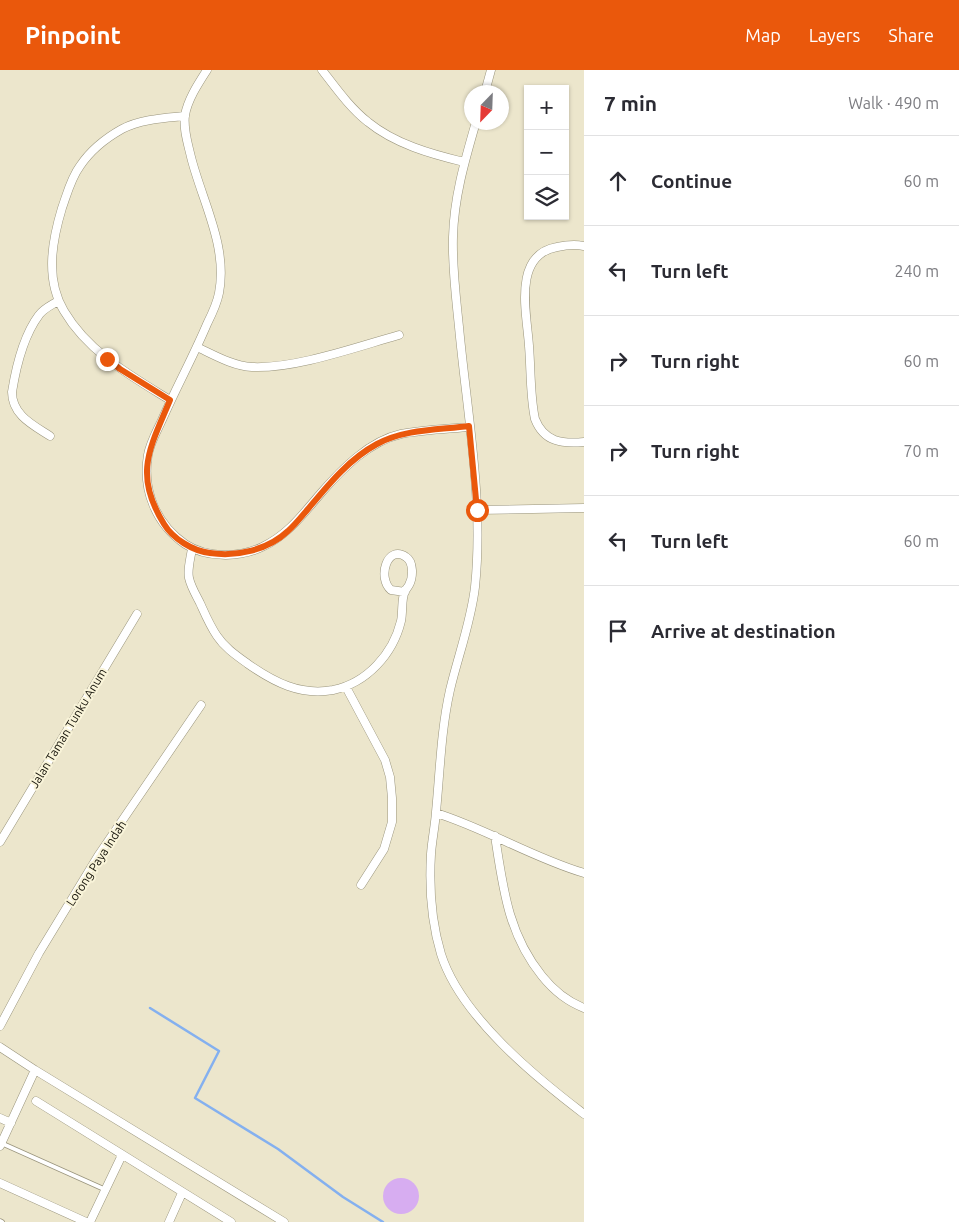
<!DOCTYPE html>
<html lang="en">
<head>
<meta charset="utf-8">
<style>
  body { margin:0; font-family:Ubuntu,sans-serif; background:#f7f7f7; color:#2b2b33 }
  .controls { position:absolute; right:15px; top:15px; display:grid; overflow:hidden; border-radius:0px; box-shadow:0 1px 4px #0004 }
  .controls button { width:45px; height:45px; display:grid; place-items:center; padding:0; border:0; border-bottom:1px solid #e1e1e2; background:#fff; color:#2b2b33; font:25px sans-serif }
  .compass { position:absolute; left:464px; top:15px; width:45px; height:45px; border-radius:50%; background:#fff; box-shadow:0 1px 4px #0004; rotate:203deg }
  .stop { position:absolute; width:15px; height:15px; margin:-11px; border:4px solid #ea580c; border-radius:50%; background:#fff }
  .stop.end { background:#ea580c; border-color:#fff; box-shadow:0 1px 5px #0008 }
  .list { margin:0; padding:0; list-style:none }
  h2 { display:flex; justify-content:space-between; align-items:center; height:65px; margin:0; padding:0 20px; font-size:21px }
  h2 small { font-size:16px; font-weight:400; color:#7c7c81 }
  .list li { display:grid; grid-template-columns:32px 1fr auto; gap:15px; align-items:center; box-sizing:border-box; height:90px; padding:0 20px; border-top:1px solid #e1e1e2 }
  .list b { display:block; font-size:19px; white-space:nowrap }
  .list em { font-size:16px; font-style:normal; color:#7c7c81 }
  .icon { flex:none; width:28px; height:28px; fill:none; stroke:currentColor; stroke-width:2; stroke-linecap:round; stroke-linejoin:round }
  .map { position:relative; flex:none; width:584px; height:1152px; overflow:hidden }
  header { display:flex; align-items:center; gap:30px; box-sizing:border-box; height:70px; padding:0 25px; background:#ea580c; color:#fff }
  header strong { font-size:24px }
  nav { display:flex; gap:28px; margin-inline-start:auto; font-size:18px }
  main { display:flex }
  aside { flex:1; background:#fff }
  .map>svg:first-child { display:block }
</style>
</head>
<body>
<header>
<strong>Pinpoint</strong>
<nav><a>Map</a><a>Layers</a><a>Share</a></nav>
</header>
<main>
<div class="map">
<svg width="584" height="1152" viewBox="0 0 584 1152">
  <rect width="100%" height="100%" fill="#ece6cc"/>
  <g fill="none" stroke-linecap="round" stroke-linejoin="round">
    <path stroke="#84b0ef" stroke-width="2.5" d="M150,938l69,43 -24,47 83,51 65,48 40,25"/>
  </g>
  <path fill="#d7adf1" d="M383 1126a18 18 0 1 1 36 0a18 18 0 1 1-36 0Z"/>
  <g fill="none" stroke-linecap="round" stroke-linejoin="round">
    <defs>
      <path id="lane" d="M1,1073l105,47
        M0,1151l2,1"/>
      <path id="street" d="M207,0c-9,14 -19,29 -22,45 -2,14 3,29 6,42 11,44 37,89 28,136 -2,11 -7,21 -12,31 -14,33 -31,64 -45,96 -5,11 -12,23 -14,35 -6,35 8,69 37,89 21,14 54,14 77,3 26,-12 41,-33 59,-54 21,-24 48,-52 80,-59 22,-4 45,-5 68,-7
        M322,0c14,18 28,38 46,52 27,22 63,32 96,40
        M485,22l6,-22
        M476,52c-11,38 -22,75 -23,115 -1,30 3,60 6,90 8,86 25,174 16,260 -4,35 -17,69 -25,103 -9,40 -10,81 -14,122 -1,14 -4,28 -5,42 -2,34 0,67 10,100 19,61 93,122 143,160
        M584,176c-9,-2 -18,-1 -27,1 -45,8 -30,67 -28,99 2,24 1,50 6,73 9,23 27,25 49,23
        M197,277c17,8 36,19 55,20 43,2 104,-20 147,-32
        M170,330c-39,-24 -82,-48 -106,-89 -19,-32 -12,-70 -2,-103 5,-14 9,-30 18,-42 10,-15 26,-28 42,-37 19,-10 43,-11 63,-13
        M50,366c-17,-11 -38,-21 -38,-44 4,-25 12,-57 27,-77 5,-7 13,-10 19,-14
        M477,440l107,-2
        M192,478c-1,9 -5,21 -3,30 2,9 7,17 11,25 5,11 10,23 17,33 8,12 20,20 31,28 26,18 52,32 85,26 34,-7 60,-36 68,-69 2,-9 0,-22 4,-30 1,-2 3,-4 4,-6 4,-7 5,-23 -3,-28 -19,-13 -29,21 -15,33l14,2
        M346,617l39,73 5,17 2,21v24l-8,27 -23,36
        M436,743c51,16 97,45 148,60
        M495,766c8,52 13,98 47,140 12,15 24,25 42,32
        M0,772l137,-228
        M0,956l39,-73 59,-97 103,-151
        M0,977l35,23 249,152
        M36,1031l195,121
        M0,1048l11,5
        M0,1076l35,-76
        M0,1113l86,39
        M90,1152l32,-67
        M169,1152l13,-29"/>
    </defs>
    <use href="#lane" stroke="#99947c" stroke-width="5.5"/>
    <use href="#street" stroke="#99947c" stroke-width="9"/>
    <use href="#lane" stroke="#fff" stroke-width="4"/>
    <use href="#street" stroke="#fff" stroke-width="8"/>
  </g>
  <g fill="none" stroke-linecap="round" stroke-linejoin="round">
    <path stroke="#ea580c" stroke-width="6" d="M107,289l13,10 50,31c-20,48 -37,74 -6,124 9,15 29,27 46,29 27,4 58,-3 78,-22 7,-6 14,-15 20,-22 20,-24 41,-50 69,-65 28,-15 61,-14 92,-18l8,84"/>
  </g>
  <g text-anchor="middle" dominant-baseline="central" stroke-width="4" stroke-linejoin="round" paint-order="stroke">
    <g font-size="12" fill="#121007" stroke="#f9f4d9">
      <text transform="translate(68 658) rotate(-59)">Jalan Taman Tunku Anum</text>
      <text transform="translate(96 793) rotate(-57)">Lorong Paya Indah</text>
    </g>
  </g>
</svg>
<div class="controls">
<button>+</button>
<button>−</button>
<button><svg class="icon" aria-label="layers" viewBox="0 0 24 24"><path d="M12 4l9 5-9 5-9-5zM3 14l9 5 9-5"/></svg></button>
</div>
<svg class="compass" viewBox="-18 -18 36 36"><path d="M0-13l5 13h-10z" fill="#e53935"/><path d="M0 13l5-13h-10z" fill="#7c7c81"/></svg>
<div class="stop" style="left:477px;top:440px"></div>
<div class="stop end" style="left:107px;top:289px"></div>
</div>
<aside>
<h2>7 min<small>Walk · 490 m</small></h2>
<ul class="list">
<li><svg class="icon" aria-label="ahead" viewBox="0 0 24 24"><path d="M12 20V5M6 11l6-6 6 6"/></svg><div><b>Continue</b></div><em>60 m</em></li>
<li><svg class="icon" aria-label="left" viewBox="0 0 24 24"><path d="M17 20v-9H6M10 6l-5 5 5 5"/></svg><div><b>Turn left</b></div><em>240 m</em></li>
<li><svg class="icon" aria-label="right" viewBox="0 0 24 24"><path d="M7 20v-9h11M14 6l5 5-5 5"/></svg><div><b>Turn right</b></div><em>60 m</em></li>
<li><svg class="icon" aria-label="right" viewBox="0 0 24 24"><path d="M7 20v-9h11M14 6l5 5-5 5"/></svg><div><b>Turn right</b></div><em>70 m</em></li>
<li><svg class="icon" aria-label="left" viewBox="0 0 24 24"><path d="M17 20v-9H6M10 6l-5 5 5 5"/></svg><div><b>Turn left</b></div><em>60 m</em></li>
<li><svg class="icon" aria-label="arrive" viewBox="0 0 24 24"><path d="M6 21V4h12l-3 4 3 4H6"/></svg><div><b>Arrive at destination</b></div></li>
</ul>
</aside>
</main>
</body>
</html>
